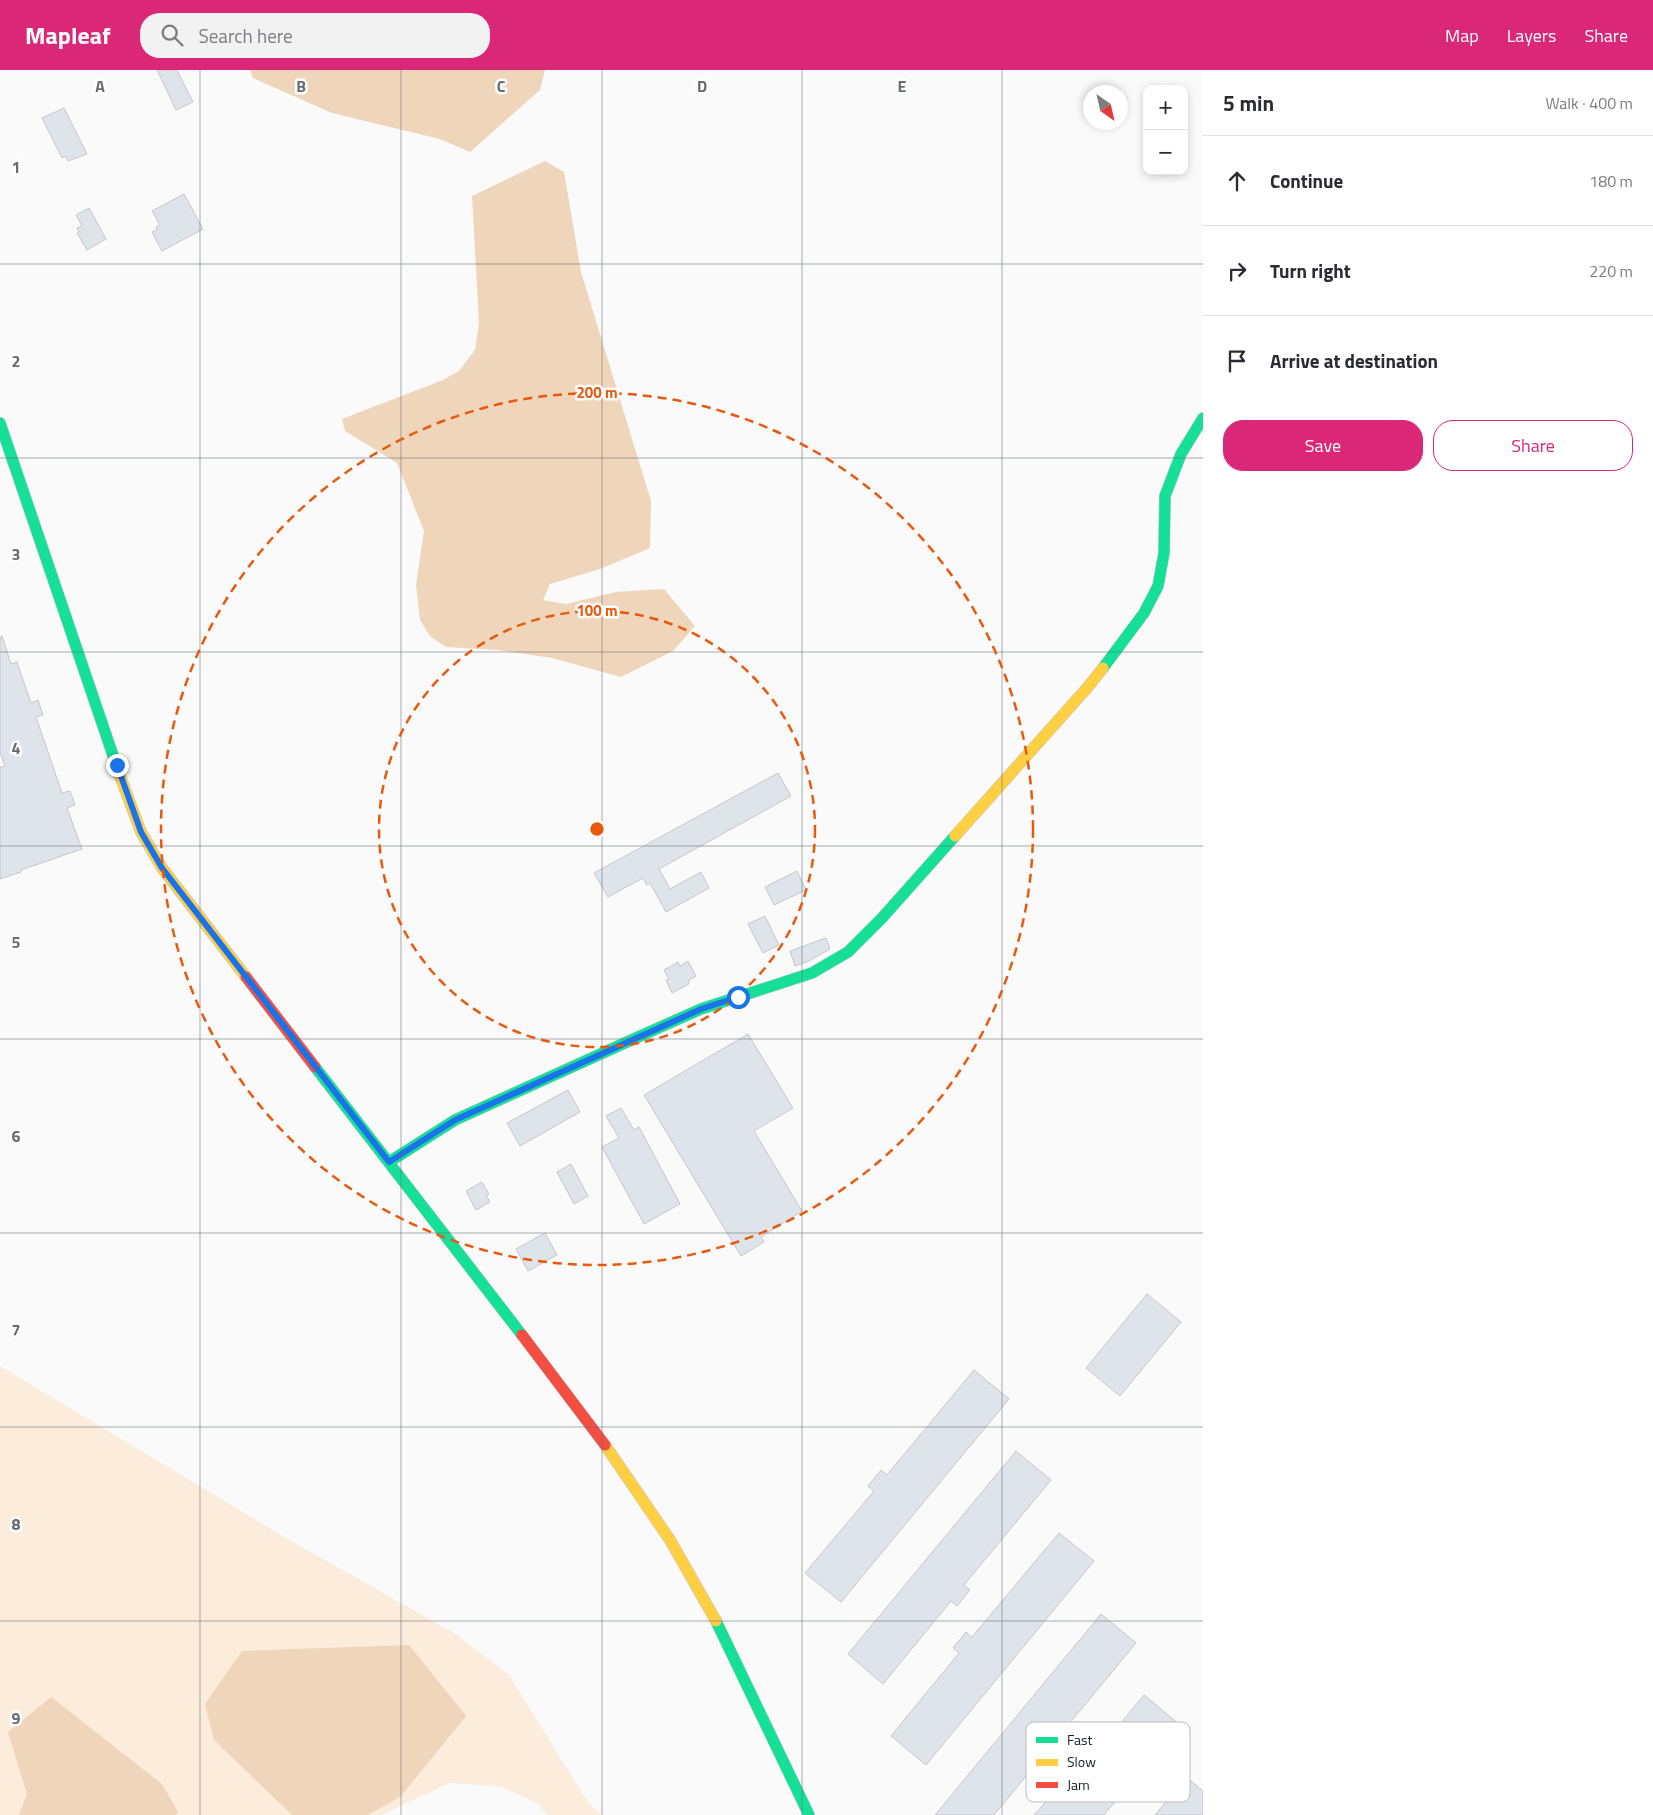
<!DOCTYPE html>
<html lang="en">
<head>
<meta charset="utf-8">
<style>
  body { margin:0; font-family:"Titillium Web",sans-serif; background:#f2f2f3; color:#2b2b33 }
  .controls { position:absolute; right:15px; top:15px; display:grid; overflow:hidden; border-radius:10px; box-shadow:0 2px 8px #0003 }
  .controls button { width:45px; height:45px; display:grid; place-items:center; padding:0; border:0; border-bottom:1px solid #e1e1e2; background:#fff; color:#2b2b33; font:25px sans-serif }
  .compass { position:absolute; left:1083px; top:15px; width:45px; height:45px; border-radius:50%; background:#fff; box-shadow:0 2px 8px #0003; rotate:146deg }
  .stop { position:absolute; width:15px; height:15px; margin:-11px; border:4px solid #1a73e8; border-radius:50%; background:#fff }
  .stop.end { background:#1a73e8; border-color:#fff; box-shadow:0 1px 5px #0008 }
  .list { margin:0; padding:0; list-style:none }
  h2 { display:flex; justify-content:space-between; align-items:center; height:65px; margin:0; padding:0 20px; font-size:21px }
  h2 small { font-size:16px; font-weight:400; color:#7c7c81 }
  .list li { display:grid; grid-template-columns:32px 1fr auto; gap:15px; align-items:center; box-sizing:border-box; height:90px; padding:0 20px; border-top:1px solid #e1e1e2 }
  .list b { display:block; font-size:19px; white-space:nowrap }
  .list em { font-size:16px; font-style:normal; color:#7c7c81 }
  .actions { display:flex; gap:10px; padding:15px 20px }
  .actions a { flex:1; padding:11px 0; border:1px solid #db2777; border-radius:20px; text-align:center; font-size:18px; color:#db2777 }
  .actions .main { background:#db2777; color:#fff }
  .icon { flex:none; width:28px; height:28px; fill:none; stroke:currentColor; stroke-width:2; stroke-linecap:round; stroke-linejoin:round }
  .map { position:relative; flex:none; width:1203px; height:1745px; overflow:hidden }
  header { display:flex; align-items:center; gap:30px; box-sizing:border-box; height:70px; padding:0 25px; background:#db2777; color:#fff }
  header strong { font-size:24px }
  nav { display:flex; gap:28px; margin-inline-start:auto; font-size:18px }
  .search { width:350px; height:45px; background:#f2f2f3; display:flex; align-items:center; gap:12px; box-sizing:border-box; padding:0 18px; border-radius:20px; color:#7c7c81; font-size:19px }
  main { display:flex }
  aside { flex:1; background:#fff }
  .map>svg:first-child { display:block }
</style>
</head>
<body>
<header>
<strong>Mapleaf</strong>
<div class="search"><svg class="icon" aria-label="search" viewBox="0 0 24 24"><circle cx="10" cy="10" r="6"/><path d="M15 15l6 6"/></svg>Search here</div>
<nav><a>Map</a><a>Layers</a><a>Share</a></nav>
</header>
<main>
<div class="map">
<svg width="1203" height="1745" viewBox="0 0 1203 1745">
  <rect width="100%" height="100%" fill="#fafafa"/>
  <path fill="#fbecdb" d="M0,1296l286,172 168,95 55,42 80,129 13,11h-55l-10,-12 -36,-16 -51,-4 -69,32h-381z"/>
  <path fill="#efd5b9" d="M250,0h295l-5,20 -70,62 -30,-13 -108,-26 -79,-35z
    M545,91l19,11 17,100 70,229 -1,47 -50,21 -50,15 -7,16 23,4 50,-12 48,-3 31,37 -22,25 -52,26 -69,-19 -54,-8 -52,-3 -16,-11 -10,-16 -4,-35 8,-54 -27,-68 -52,-32 -3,-12 101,-39 16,-9 16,-21 4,-27 -7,-127z
    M409,1575l57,71 -65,80 -33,19h-76l-78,-75 -9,-36 37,-53z
    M51,1627l111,87 16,28 -3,3h-156l8,-21 -19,-62z"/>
  <path fill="#dee4e9" stroke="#c2c8cc" d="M157,0h20l16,32 -17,8z
    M64,38l23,46 -19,7 -2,-5 -4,2 -20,-40z
    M184,124l19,35 -41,22 -10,-19 5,-2 -1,-3 4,-2 -8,-14z
    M89,138l17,31 -19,11 -10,-17 2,-1 -2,-4 5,-2 -6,-11z
    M2,566l9,28 6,-2 14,41 7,-3 5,15 -7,2 26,76 8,-2 5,14 -8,3 15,41 -61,21v2l-21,7v-112l5,-1 -5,-14v-115z
    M778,703l13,23 -132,73 11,20 31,-17 8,16 -43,24 -16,-29 -3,2 -4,-7 -35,19 -14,-24z
    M797,801l9,19 -32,15 -9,-18z
    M765,846l14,29 -16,8 -15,-29z
    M826,868l4,11 -23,13 -12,4 -5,-15z
    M688,891l8,15 -8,5 1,3 -17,9 -6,-13 3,-1 -5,-9 14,-8 2,4z
    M748,964l45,74 -39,23 48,80 -41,26 3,5 -23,14 -97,-161z
    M568,1020l12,22 -60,34 -13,-23z
    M621,1038l13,22 5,-3 41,77 -36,20 -42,-77 17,-9 -13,-22z
    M571,1094l17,32 -14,8 -17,-32z
    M482,1112l7,12 -3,1 4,7 -14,8 -10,-19z
    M545,1163l12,22 -29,16 -12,-22z
    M1147,1224l34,28 -61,74 -34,-28z
    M974,1300l35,29 -168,203 -36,-29 69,-82 -6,-5 13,-16 6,5z
    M1016,1381l35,29 -87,105 6,5 -13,16 -6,-5 -68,83 -35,-30z
    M1059,1463l35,28 -168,204 -35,-29 68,-83 -6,-5 13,-16 6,5z
    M1101,1544l35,29 -87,105 6,5 -13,16 -6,-5 -42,51h-59z
    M1144,1625l35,29 -75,91h-70l17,-19 6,4z
    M1186,1707l17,14v24h-48z"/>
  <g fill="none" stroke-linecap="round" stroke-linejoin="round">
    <defs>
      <path id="fast" d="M0,353l120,353
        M1103,598l41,-55 14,-27 6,-33 1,-57 16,-42 22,-36
        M315,997l207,268
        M389,1092l66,-42 183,-83 63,-28 111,-36 36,-21 34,-34 73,-82
        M716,1551l93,194"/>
      <path id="slow" d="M120,706l21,56 21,36 84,109
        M955,766l132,-148 16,-20
        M605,1375l65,95 46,81"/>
      <path id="jam" d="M246,907l69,90
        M522,1265l83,110"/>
    </defs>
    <use href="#fast" stroke="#c1c6ca" stroke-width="12"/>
    <use href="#slow" stroke="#c1c6ca" stroke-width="12"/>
    <use href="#jam" stroke="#c1c6ca" stroke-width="12"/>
    <use href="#fast" stroke="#16e098" stroke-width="11"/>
    <use href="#slow" stroke="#ffcf43" stroke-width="11"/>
    <use href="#jam" stroke="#f24e42" stroke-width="11"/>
  </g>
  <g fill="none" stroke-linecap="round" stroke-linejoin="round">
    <path stroke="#1a73e8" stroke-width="6" d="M117,695l24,67 21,36 227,294 66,-42 246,-111 37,-12"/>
  </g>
  <path fill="none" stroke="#656d72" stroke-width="1" stroke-opacity="0.55" d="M200,0v1745M401,0v1745M602,0v1745M802,0v1745M1002,0v1745M0,194h1203M0,388h1203M0,582h1203M0,776h1203M0,969h1203M0,1163h1203M0,1357h1203M0,1551h1203"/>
  <g fill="none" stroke="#e8590c" stroke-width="2.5" stroke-dasharray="9 6">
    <circle cx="597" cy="759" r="218"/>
    <circle cx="597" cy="759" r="436"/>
  </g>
  <rect x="1026" y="1652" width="164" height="80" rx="8" fill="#fff" stroke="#b9bcbe" stroke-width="1"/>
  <rect x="1036" y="1667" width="22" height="6" fill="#16e098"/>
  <rect x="1036" y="1689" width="22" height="7" fill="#ffcf43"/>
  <rect x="1036" y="1712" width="22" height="6" fill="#f24e42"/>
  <g font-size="14" fill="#152128">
    <text x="1067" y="1675">Fast</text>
    <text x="1067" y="1697">Slow</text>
    <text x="1067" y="1720">Jam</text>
  </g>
  <g font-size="16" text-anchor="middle" font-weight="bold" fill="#656d72" stroke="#fff" stroke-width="5" stroke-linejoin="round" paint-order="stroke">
    <text x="100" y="22">A</text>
    <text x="301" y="22">B</text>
    <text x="501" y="22">C</text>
    <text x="702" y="22">D</text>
    <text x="902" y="22">E</text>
    <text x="16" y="103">1</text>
    <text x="16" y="297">2</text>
    <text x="16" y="490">3</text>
    <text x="16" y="684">4</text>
    <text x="16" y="878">5</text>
    <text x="16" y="1072">6</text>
    <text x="16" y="1266">7</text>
    <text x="16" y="1460">8</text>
    <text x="16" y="1654">9</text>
  </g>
  <circle cx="597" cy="759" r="8" fill="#e8590c" stroke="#fff" stroke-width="2.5"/>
  <g font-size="15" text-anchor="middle" font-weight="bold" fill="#e8590c" stroke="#fff" stroke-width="5" stroke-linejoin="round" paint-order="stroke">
    <text x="597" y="328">200 m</text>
    <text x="597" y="546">100 m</text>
  </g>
</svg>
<div class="controls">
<button>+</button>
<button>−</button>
</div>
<svg class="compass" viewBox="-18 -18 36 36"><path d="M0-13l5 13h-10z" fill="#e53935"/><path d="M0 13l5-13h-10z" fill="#7c7c81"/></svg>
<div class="stop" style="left:738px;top:927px"></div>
<div class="stop end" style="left:117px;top:695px"></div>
</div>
<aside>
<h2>5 min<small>Walk · 400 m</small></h2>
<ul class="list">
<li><svg class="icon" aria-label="ahead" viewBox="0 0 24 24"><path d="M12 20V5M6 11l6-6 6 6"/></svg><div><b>Continue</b></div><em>180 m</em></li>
<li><svg class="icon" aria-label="right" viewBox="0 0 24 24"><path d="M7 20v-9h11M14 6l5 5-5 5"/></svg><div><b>Turn right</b></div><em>220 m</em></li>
<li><svg class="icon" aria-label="arrive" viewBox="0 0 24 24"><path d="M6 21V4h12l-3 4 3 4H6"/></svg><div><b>Arrive at destination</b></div></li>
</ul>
<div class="actions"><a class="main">Save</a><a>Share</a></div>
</aside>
</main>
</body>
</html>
